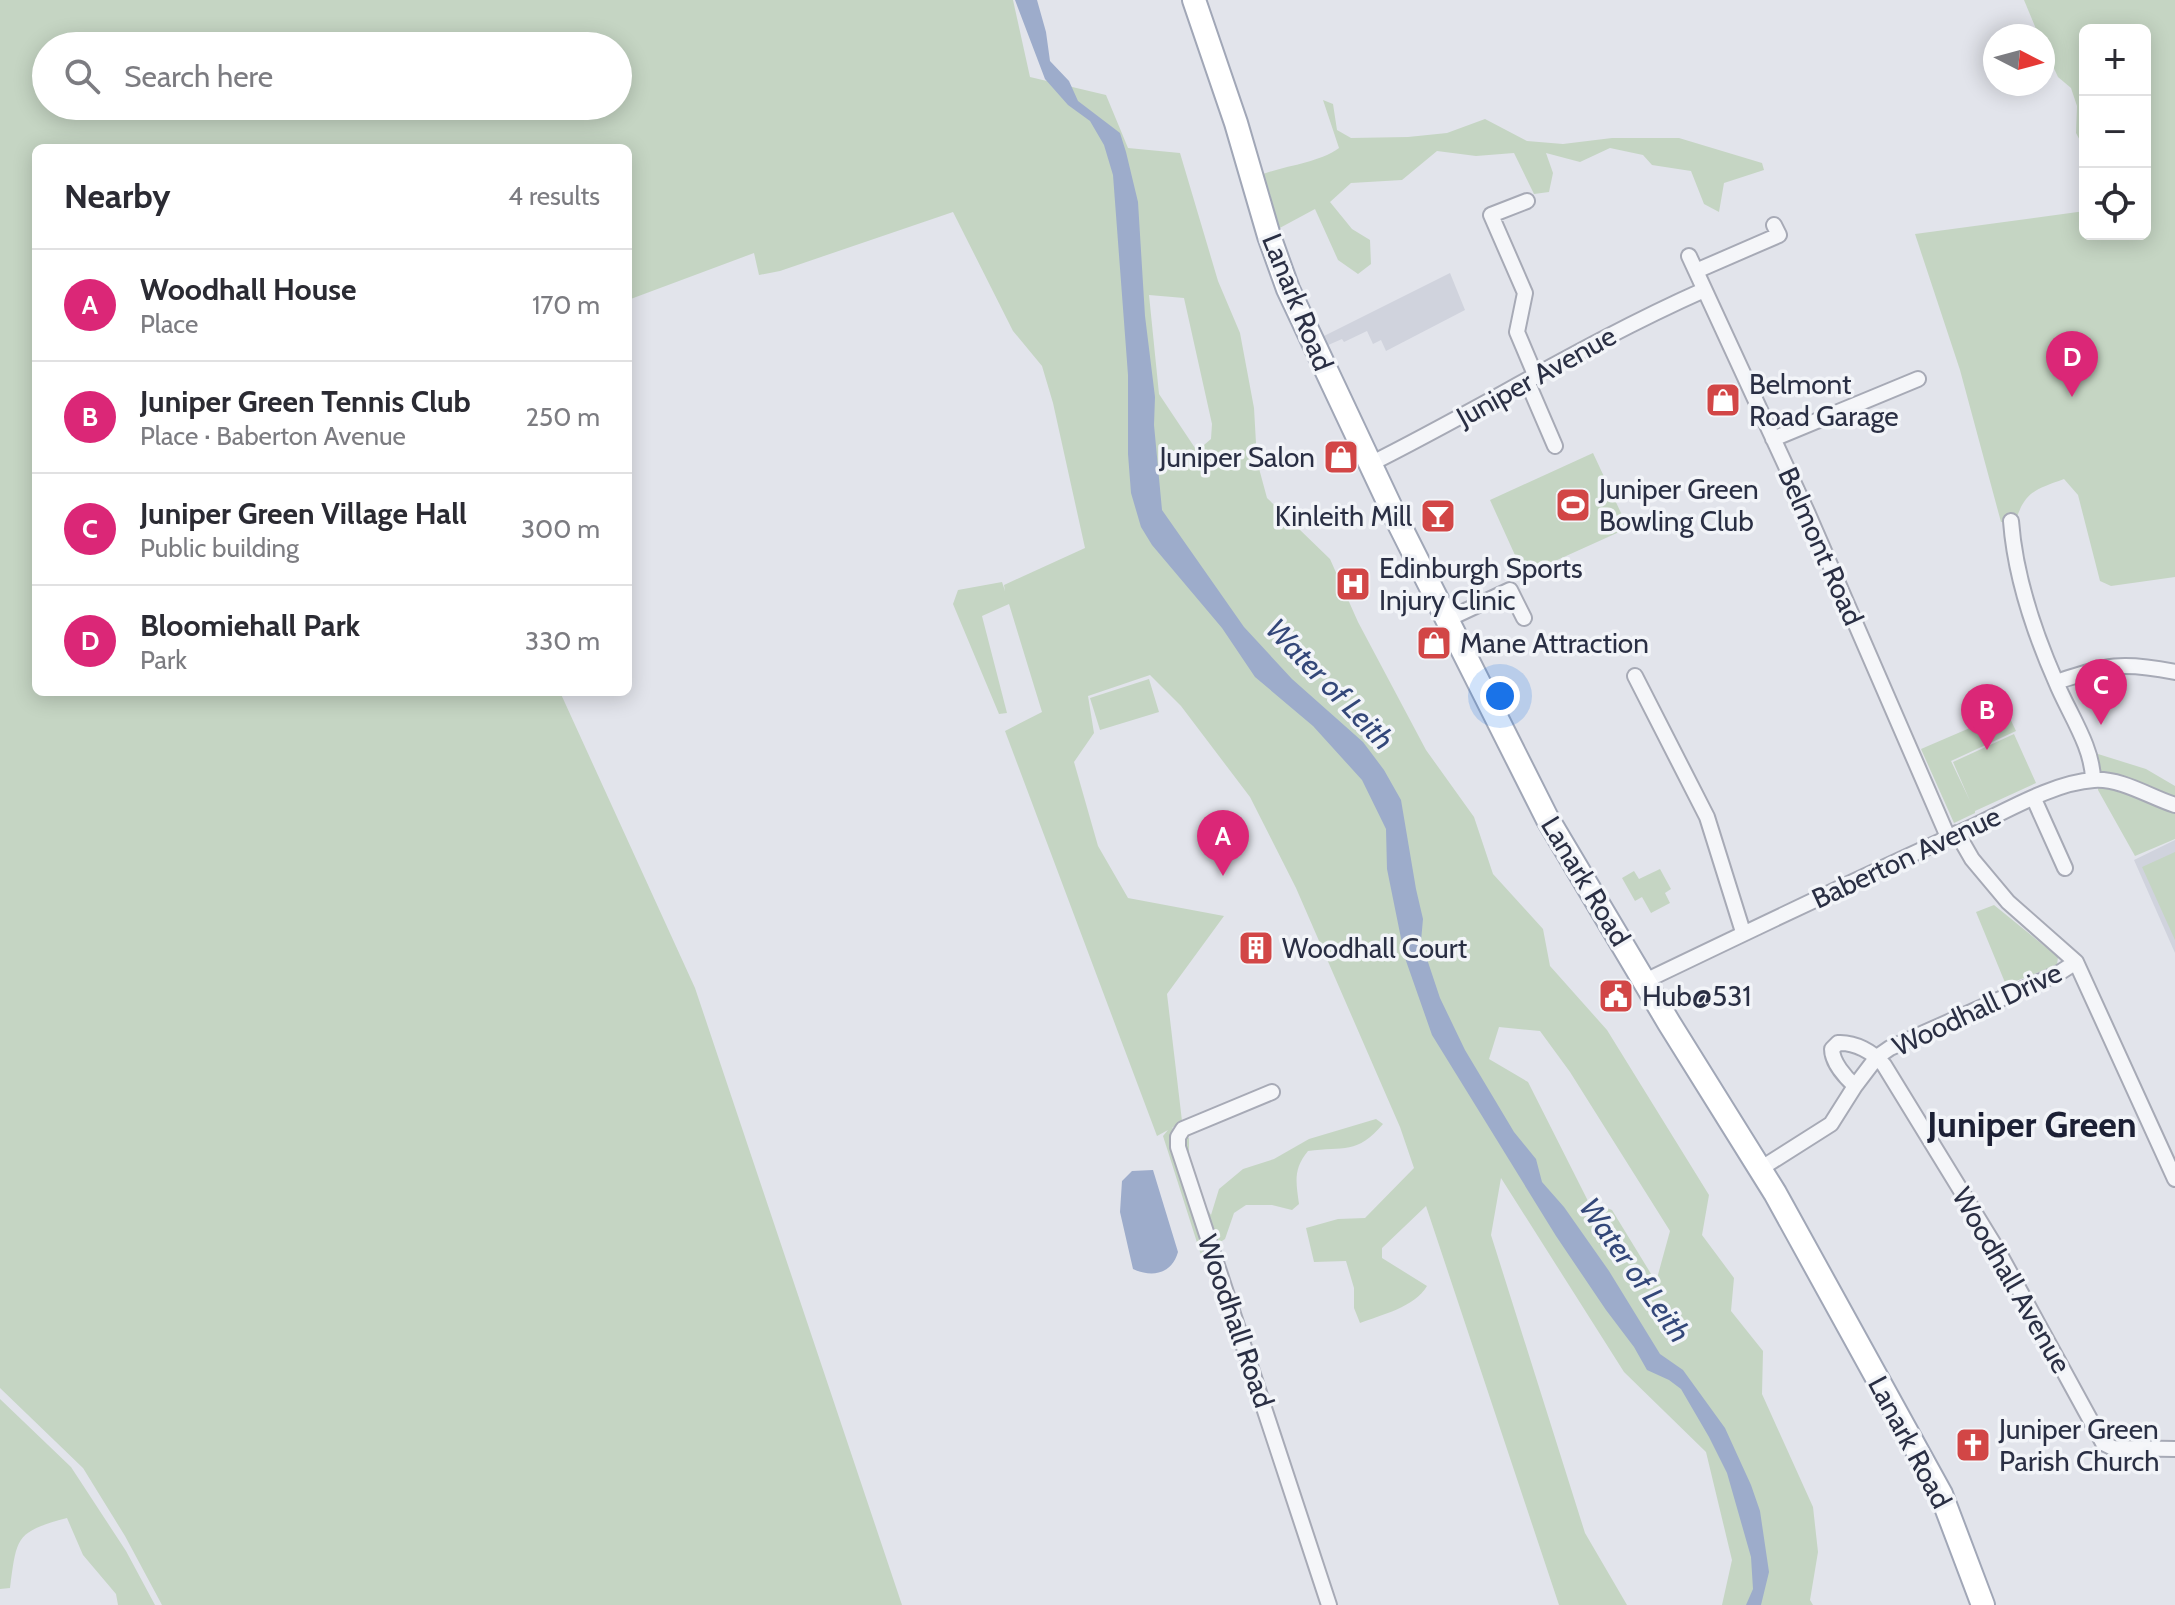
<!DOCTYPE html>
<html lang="en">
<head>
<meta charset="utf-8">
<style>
  body { margin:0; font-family:Cabin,sans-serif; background:#f7f7f7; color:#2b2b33 }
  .controls { position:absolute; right:24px; top:24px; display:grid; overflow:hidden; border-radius:12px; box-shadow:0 4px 20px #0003 }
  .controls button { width:72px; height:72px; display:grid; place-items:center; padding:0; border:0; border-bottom:2px solid #e1e1e2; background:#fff; color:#2b2b33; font:40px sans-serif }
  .compass { position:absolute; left:1983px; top:24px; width:72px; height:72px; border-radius:50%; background:#fff; box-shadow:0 4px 20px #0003; rotate:96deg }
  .you { position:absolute; left:1500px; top:696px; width:28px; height:28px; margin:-20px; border:6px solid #fff; border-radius:50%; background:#1a73e8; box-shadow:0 0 0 12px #1a73e833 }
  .badge { display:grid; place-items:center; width:52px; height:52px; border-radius:50%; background:#db2777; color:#fff; font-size:26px; font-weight:700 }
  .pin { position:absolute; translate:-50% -66px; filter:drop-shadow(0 2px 4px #0008) }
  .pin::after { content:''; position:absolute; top:42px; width:28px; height:24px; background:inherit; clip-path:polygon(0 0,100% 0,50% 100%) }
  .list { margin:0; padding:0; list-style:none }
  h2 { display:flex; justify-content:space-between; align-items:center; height:104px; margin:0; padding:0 32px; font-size:34px }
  h2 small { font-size:26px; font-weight:400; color:#7c7c81 }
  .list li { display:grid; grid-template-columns:52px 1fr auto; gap:24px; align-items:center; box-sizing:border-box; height:112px; padding:0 32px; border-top:2px solid #e1e1e2 }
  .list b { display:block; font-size:30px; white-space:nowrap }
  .list p { margin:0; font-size:26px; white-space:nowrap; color:#7c7c81 }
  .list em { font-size:26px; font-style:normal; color:#7c7c81 }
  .icon { flex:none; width:44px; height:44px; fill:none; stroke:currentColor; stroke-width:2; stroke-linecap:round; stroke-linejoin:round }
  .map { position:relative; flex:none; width:2175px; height:1605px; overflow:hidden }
  .search { position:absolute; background:#fff; box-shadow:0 4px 20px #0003; left:32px; top:32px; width:600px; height:88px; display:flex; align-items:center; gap:20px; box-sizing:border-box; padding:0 28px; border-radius:44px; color:#7c7c81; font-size:30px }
  .panel { position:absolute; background:#fff; box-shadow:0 4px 20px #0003; left:32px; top:144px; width:600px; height:552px; border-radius:12px }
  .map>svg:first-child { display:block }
</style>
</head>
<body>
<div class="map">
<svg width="2175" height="1605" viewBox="0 0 2175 1605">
  <rect width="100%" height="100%" fill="#e2e4eb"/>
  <path fill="#d0d3dd" d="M1450,273l15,37 -79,41 -5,-11 -8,4 -6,-13 -23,11 -2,-3 -16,7 -4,-9z
    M2175,840v113l-41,-93z"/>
  <path fill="#c5d5c3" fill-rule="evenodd" d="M0,0h1013l17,77 76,18 22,53 52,5 38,128 22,52 14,75 3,53 10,37 63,61 28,63 68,128 48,67 19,57 50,55 7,37 57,64 102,165 -7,40 32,43 -3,33 32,40 -1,43 51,113 5,45 -8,48 3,5h-91l10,-45 -26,-108 -82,-80 -123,-194 -10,57 94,298 42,72h-68l-133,-399 -44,42v10l45,28c-12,21 -46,29 -67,37l-6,-15v-20l-8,-27 -32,1 -8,-34 32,-9 27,-1 49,-50 -14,-41 -104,-239 -46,-91 -69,-91 -31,-31 -62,21 6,37 -20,29 24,84 30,52 96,18 -57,78 15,127 -10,7 17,10v40l22,37 8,-26 24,-20 31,-10 35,-20 67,-20 7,5c-26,31 -39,22 -75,27 -15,18 -12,31 -9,53l-7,6 -20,-5h-26l-12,8 -9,26 -24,16 -38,-119 5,-6 -11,6 -152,-405 37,-19 -33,-108 -27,12 25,97 -8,1 -46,-110 5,-14 44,-8 3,9 -1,-6 81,-37 -32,-145 -11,-37 -29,-35 -60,-119 -173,59 -21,4 -5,-22 -126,47v-152h-592v544h524l135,296 207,617h-740l-37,-69 -42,-68 -83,-80zM46,46h572v60h-572zM1149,295l35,3 28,126 -1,15 -14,12 -38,-57zM1499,1027l41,4 30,41 100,159 -14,51 -44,-72 -24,-9 -60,-119 -39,-23z
    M2024,0h151v577l-64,9 -11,-5 -22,-86 -14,-16c-27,10 -39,12 -48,41l-15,2 -41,-152 -45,-136 170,-23v23h60v-204h-60v120l-9,-17 1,-27 -6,-18 -13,-11 -15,-32v-9h-4z
    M1323,100l10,4 4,26 14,8 57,-1 39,-4 38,-14 42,22 36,3 49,-6h67l83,25 2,7 -40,13 -5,29 -15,-8 -13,-33 -39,-6 -9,-10 -33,-7 -30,14 -34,-9 7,20 -4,19 -15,2 -20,-41 -38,3 -39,-5 -35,29 -51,3 -21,19 22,27 18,11 1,24 -13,10 -20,-14 -23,-51 -39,21 -13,-56c25,-9 55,-11 76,-26z
    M1593,453l35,75 -104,47 -34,-75z
    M1149,679l10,33 -59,18 -10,-32z
    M2007,712l9,19 -65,30 19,40 -17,-39 61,-28 22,49 -61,28v2l-21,10 -33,-74z
    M2098,754l48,15 29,17v53l-40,17 -37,-66z
    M2175,852v88l-33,-73z
    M1660,869l11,20 -6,4 5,10 -19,10 -9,-16 -7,4 -13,-23 12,-7 5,8z
    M1994,905l64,52 -1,8 -51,20 -30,-73z
    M0,1399l71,68 55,84 29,54h-37l-2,-11 -33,-39 -16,-37c-52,14 -50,19 -57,70l-10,1z"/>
  <path fill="#9daccb" d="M1015,0h22l9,32 4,29 19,20 9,20 42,32 6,19 12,50 7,114 10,81 -1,28 8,85 82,117 48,52 71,63 21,28 17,30 15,89 7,30 -2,22 19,57 25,52 49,82 22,27 6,23 22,25 45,64 51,83 23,16 42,58 26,57 9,26 9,61 -8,33h-15l7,-16 -2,-32 -24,-84 -18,-36 -28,-48 -12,-9 -22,-10 -13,-23 -28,-37 -50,-74 -124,-201 -27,-77 -18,-89 -1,-40 -24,-49 -49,-54 -58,-49 -33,-49 -70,-83 -11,-18 -10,-34 -3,-39v-79l-15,-200 -9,-30 -14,-24 -22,-16 -23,-26z
    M1153,1170l25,82c-6,22 -26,26 -45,17l-13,-57 2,-31 10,-10z"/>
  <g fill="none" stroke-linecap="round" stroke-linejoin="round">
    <defs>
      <path id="minor" d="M1527,201l-36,14 34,78 -8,39 19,45
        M1689,256l119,258 140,323
        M1696,271l83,-36 -5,-10
        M1527,381l28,65
        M1773,439l145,-60
        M1370,464c112,-56 219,-123 334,-174
        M2011,521c4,54 23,111 45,161 12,30 37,65 37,98
        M1446,620l64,-30 14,28
        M1635,676l72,141 36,115
        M2056,682c52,-17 64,-21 119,-10
        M2034,799l31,69
        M1957,833l15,26 36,43 68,60 99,217
        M1645,981c108,-52 216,-104 325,-153 36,-17 85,-46 124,-48 27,-2 56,17 81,25
        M1855,1086c-10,-9 -23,-24 -23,-37l6,-6c17,-1 35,9 46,22l114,186 105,192 10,5 62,1
        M1272,1092l-89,37 -5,8v10l151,458
        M1760,1169l71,-45 24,-38 22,-29 13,-9 169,-75 17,-11"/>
      <path id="primary" d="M1194,0l42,123 33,113 19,53 105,223 154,306 122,205 106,170 166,301 42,111"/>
    </defs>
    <use href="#minor" stroke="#a7aab6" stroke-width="18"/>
    <use href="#primary" stroke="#a1a7b7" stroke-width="26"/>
    <use href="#minor" stroke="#f5f6f9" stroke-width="14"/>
    <use href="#primary" stroke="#fff" stroke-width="22"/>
  </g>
  <defs>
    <symbol id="shop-square" viewBox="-11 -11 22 22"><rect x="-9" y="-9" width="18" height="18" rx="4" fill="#d24646" stroke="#f2f4f8"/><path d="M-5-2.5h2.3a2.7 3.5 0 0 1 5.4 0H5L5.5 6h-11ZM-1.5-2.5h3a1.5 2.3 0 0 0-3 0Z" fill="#fff"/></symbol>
    <symbol id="stadium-square" viewBox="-11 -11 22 22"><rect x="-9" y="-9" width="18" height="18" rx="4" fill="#d24646" stroke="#f2f4f8"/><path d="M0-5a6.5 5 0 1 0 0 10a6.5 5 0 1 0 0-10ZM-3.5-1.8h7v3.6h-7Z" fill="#fff"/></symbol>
    <symbol id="bar-square" viewBox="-11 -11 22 22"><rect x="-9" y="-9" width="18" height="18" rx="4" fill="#d24646" stroke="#f2f4f8"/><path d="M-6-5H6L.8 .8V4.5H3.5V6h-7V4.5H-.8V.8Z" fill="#fff"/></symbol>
    <symbol id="hospital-square" viewBox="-11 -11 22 22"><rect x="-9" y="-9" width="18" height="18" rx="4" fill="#d24646" stroke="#f2f4f8"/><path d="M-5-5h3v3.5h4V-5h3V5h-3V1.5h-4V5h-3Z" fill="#fff"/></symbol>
    <symbol id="building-square" viewBox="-11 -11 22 22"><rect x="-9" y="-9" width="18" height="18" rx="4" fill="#d24646" stroke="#f2f4f8"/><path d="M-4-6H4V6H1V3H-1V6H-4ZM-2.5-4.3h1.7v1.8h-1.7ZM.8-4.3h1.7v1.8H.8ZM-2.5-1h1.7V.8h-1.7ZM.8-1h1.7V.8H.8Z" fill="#fff"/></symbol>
    <symbol id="civic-square" viewBox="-11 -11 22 22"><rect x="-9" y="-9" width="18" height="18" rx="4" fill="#d24646" stroke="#f2f4f8"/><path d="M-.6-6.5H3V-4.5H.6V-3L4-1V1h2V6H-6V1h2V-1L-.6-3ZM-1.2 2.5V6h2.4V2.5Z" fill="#fff"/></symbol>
    <symbol id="church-square" viewBox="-11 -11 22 22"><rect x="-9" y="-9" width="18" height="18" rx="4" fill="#d24646" stroke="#f2f4f8"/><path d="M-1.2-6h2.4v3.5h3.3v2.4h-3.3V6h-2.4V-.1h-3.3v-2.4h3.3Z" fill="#fff"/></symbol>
  </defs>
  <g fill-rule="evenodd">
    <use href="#shop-square" x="1703" y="380" width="40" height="40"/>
    <use href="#shop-square" x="1321" y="437" width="40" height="40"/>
    <use href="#stadium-square" x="1553" y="485" width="40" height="40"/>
    <use href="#bar-square" x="1418" y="496" width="40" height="40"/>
    <use href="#hospital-square" x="1333" y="564" width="40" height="40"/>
    <use href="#shop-square" x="1414" y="623" width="40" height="40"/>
    <use href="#building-square" x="1236" y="928" width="40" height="40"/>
    <use href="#civic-square" x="1596" y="976" width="40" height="40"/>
    <use href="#church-square" x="1953" y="1425" width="40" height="40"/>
  </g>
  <g text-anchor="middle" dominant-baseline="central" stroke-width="7" stroke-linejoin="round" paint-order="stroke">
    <g font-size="28" fill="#2a2f44" stroke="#f2f4f8">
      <text transform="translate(1298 302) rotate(68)">Lanark Road</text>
      <text transform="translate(1536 376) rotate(-29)">Juniper Avenue</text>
      <text transform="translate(1821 546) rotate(66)">Belmont Road</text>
      <text transform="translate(1906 857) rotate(-25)">Baberton Avenue</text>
      <text transform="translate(1586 881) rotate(59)">Lanark Road</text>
      <text transform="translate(1977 1009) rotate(-25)">Woodhall Drive</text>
      <text transform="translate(2012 1280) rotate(60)">Woodhall Avenue</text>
      <text transform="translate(1236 1321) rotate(71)">Woodhall Road</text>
      <text transform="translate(1910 1442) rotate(62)">Lanark Road</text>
    </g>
    <g font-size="28" fill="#2a2f44" stroke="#f2f4f8" text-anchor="start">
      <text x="1749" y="384">Belmont<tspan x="1749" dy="32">Road Garage</tspan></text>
      <text x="1315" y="457" text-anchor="end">Juniper Salon</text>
      <text x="1599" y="489">Juniper Green<tspan x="1599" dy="32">Bowling Club</tspan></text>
      <text x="1412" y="516" text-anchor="end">Kinleith Mill</text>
      <text x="1379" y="568">Edinburgh Sports<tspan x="1379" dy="32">Injury Clinic</tspan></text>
      <text x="1460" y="643">Mane Attraction</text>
      <text x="1282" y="948">Woodhall Court</text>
      <text x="1642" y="996">Hub@531</text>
      <text x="1999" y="1429">Juniper Green<tspan x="1999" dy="32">Parish Church</tspan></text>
    </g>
    <g font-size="30" font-style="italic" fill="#334779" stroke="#f2f4f8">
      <text transform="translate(1330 684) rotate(46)">Water of Leith</text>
      <text transform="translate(1635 1270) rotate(55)">Water of Leith</text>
    </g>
    <g font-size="36" font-weight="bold" fill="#1c2035" stroke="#f2f4f8">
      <text x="2032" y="1124">Juniper Green</text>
    </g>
  </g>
</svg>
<div class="controls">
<button>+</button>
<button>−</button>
<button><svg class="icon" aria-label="locate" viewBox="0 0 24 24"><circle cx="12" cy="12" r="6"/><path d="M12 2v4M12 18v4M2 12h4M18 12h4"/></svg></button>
</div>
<svg class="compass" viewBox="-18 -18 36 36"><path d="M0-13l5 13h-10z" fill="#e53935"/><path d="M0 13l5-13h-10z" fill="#7c7c81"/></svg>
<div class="you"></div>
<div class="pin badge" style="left:1223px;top:876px">A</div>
<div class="pin badge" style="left:1987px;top:750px">B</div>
<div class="pin badge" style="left:2101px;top:725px">C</div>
<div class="pin badge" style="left:2072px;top:397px">D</div>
<div class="search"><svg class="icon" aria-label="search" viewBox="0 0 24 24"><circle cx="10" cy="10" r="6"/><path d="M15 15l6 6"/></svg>Search here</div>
<section class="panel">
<h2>Nearby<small>4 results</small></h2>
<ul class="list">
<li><span class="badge">A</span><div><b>Woodhall House</b><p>Place</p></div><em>170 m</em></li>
<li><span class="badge">B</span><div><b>Juniper Green Tennis Club</b><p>Place · Baberton Avenue</p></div><em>250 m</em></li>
<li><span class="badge">C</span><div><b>Juniper Green Village Hall</b><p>Public building</p></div><em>300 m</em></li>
<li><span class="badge">D</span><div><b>Bloomiehall Park</b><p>Park</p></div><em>330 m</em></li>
</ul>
</section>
</div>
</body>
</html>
